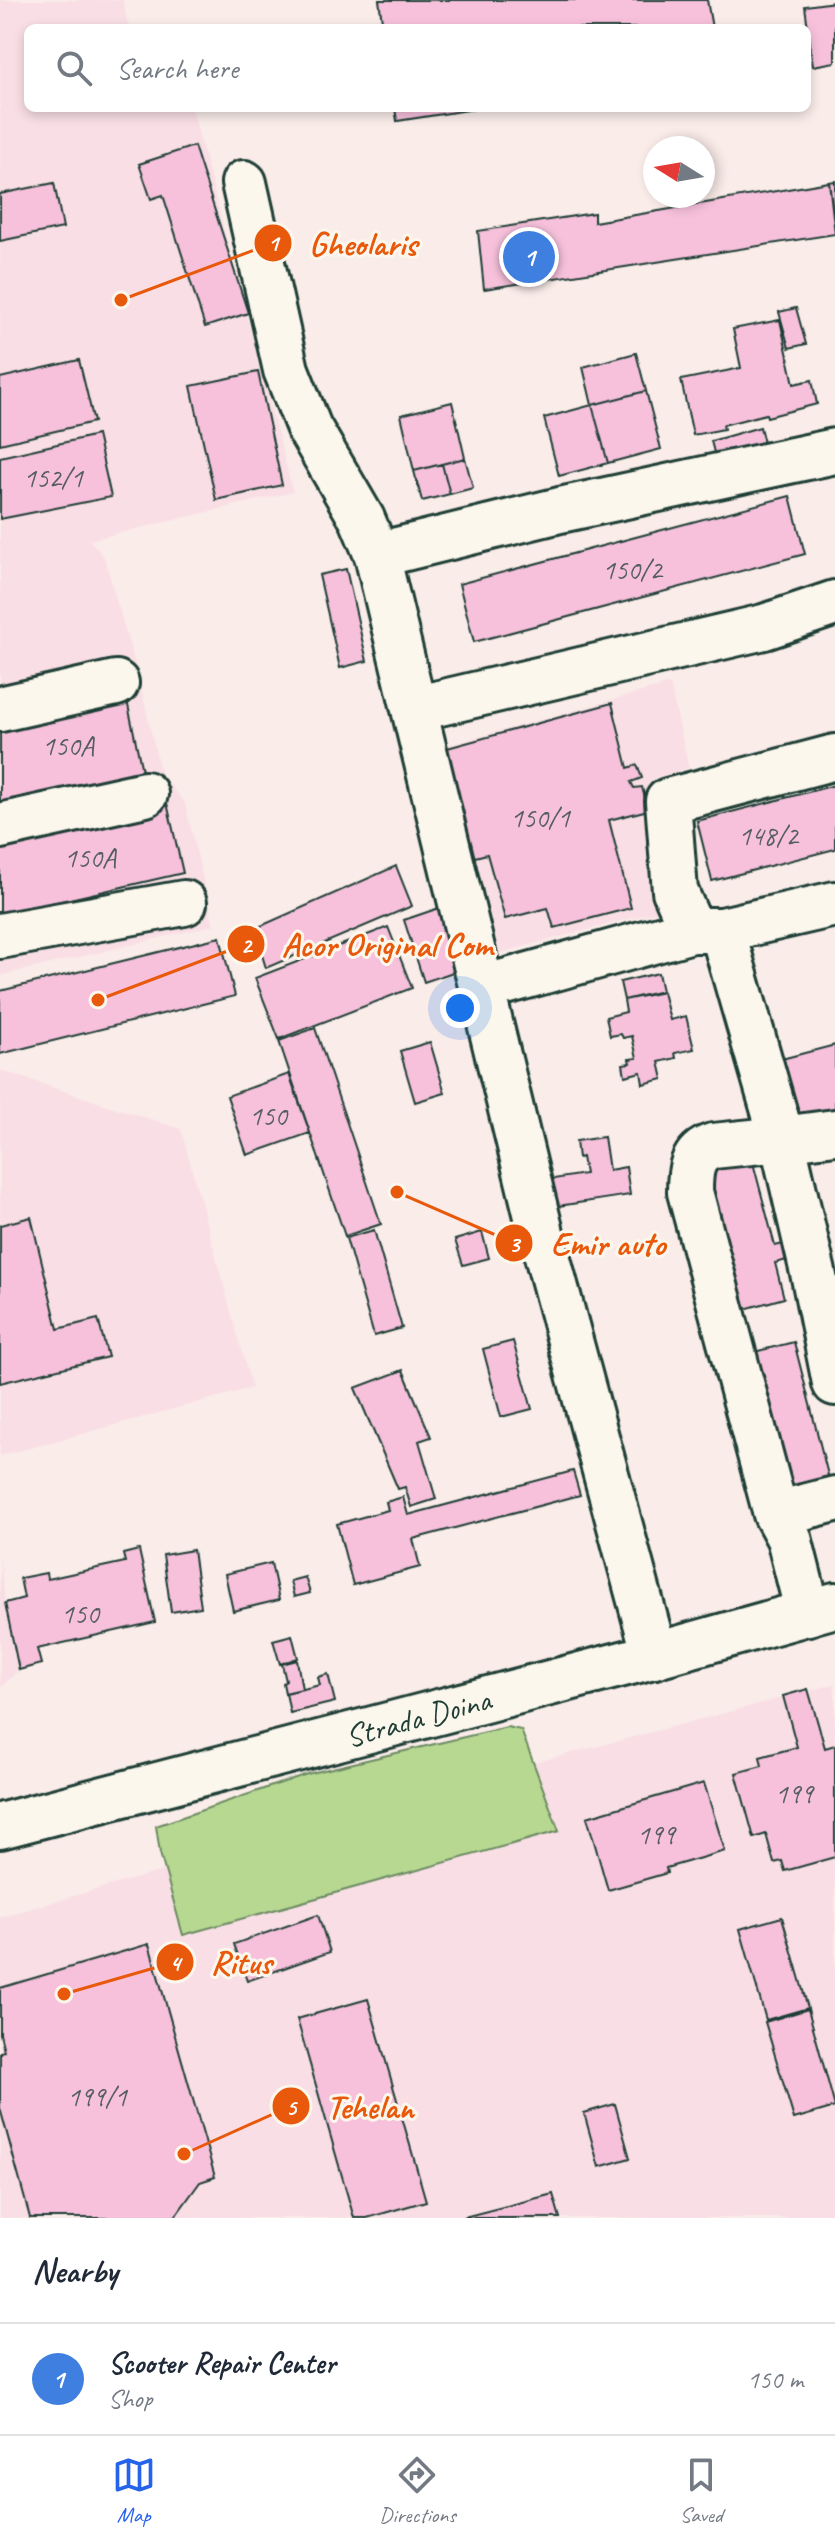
<!DOCTYPE html>
<html lang="en">
<head>
<meta charset="utf-8">
<style>
  body { margin:0; font-family:Caveat,sans-serif; background:#f2f2f3; color:#1f2937 }
  .compass { position:absolute; left:643px; top:136px; width:72px; height:72px; border-radius:50%; background:#fff; box-shadow:0 4px 12px #0003; rotate:281deg }
  .you { position:absolute; left:460px; top:1008px; width:28px; height:28px; margin:-20px; border:6px solid #fff; border-radius:50%; background:#1a73e8; box-shadow:0 0 0 12px #1a73e833 }
  .badge { display:grid; place-items:center; width:52px; height:52px; border-radius:50%; background:#2563eb; color:#fff; font-size:26px; font-weight:700 }
  .pin { position:absolute; translate:-50% -50%; border:4px solid #fff; box-shadow:0 2px 8px #0006 }
  .list { margin:0; padding:0; list-style:none }
  h2 { display:flex; justify-content:space-between; align-items:center; height:104px; margin:0; padding:0 32px; font-size:34px }
  h2 small { font-size:26px; font-weight:400; color:#747a83 }
  .list li { display:grid; grid-template-columns:52px 1fr auto; gap:24px; align-items:center; box-sizing:border-box; height:112px; padding:0 32px; border-top:2px solid #e0e1e3 }
  .list b { display:block; font-size:30px; white-space:nowrap }
  .list p { margin:0; font-size:26px; white-space:nowrap; color:#747a83 }
  .list em { font-size:26px; font-style:normal; color:#747a83 }
  .icon { flex:none; width:44px; height:44px; fill:none; stroke:currentColor; stroke-width:2; stroke-linecap:round; stroke-linejoin:round }
  .map { position:relative; flex:none; width:835px; height:2218px; overflow:hidden }
  .search { position:absolute; background:#fff; box-shadow:0 4px 12px #0003; left:24px; right:24px; top:24px; height:88px; display:flex; align-items:center; gap:20px; box-sizing:border-box; padding:0 28px; border-radius:12px; color:#747a83; font-size:30px }
  .sheet { height:216px; background:#fff }
  nav { display:flex; justify-content:space-around; align-items:center; box-sizing:border-box; height:112px; border-top:2px solid #e0e1e3; background:#fff; font-size:22px; color:#747a83 }
  nav a { display:grid; justify-items:center; gap:4px }
  nav .on { color:#2563eb }
  .map>svg:first-child { display:block }
</style>
</head>
<body>
<div class="map">
<svg width="835" height="2218" viewBox="0 0 835 2218">
  <rect width="100%" height="100%" fill="#faece9"/>
  <filter id="ink" filterUnits="userSpaceOnUse"><feTurbulence type="fractalNoise" baseFrequency=".0125" numOctaves="2"/><feDisplacementMap in="SourceGraphic" scale="16" xChannelSelector="R" yChannelSelector="G"/><feConvolveMatrix kernelMatrix="1 2 1 2 8 2 1 2 1" color-interpolation-filters="sRGB"/></filter>
  <g filter="url(#ink)">
    <path fill="#f9dfe5" d="M0,0h123l6,28h-101v80h164l101,384 -203,48 14,17 33,114 24,103 24,29 29,122 -214,51z
      M670,684l19,84 -38,12 16,129 -178,47 -51,-208z
      M0,1070l181,59 71,259 -252,68z
      M0,1555l5,48 14,67 -19,18z
      M835,1684v534h-835v-301l165,-47 19,65 317,-87 58,-18 -26,-67z"/>
    <path fill="#b7d891" stroke="#6b8a62" stroke-width="2" d="M507,1727l14,3 38,101 -376,104 -23,-82 -4,-27 151,-52z"/>
    <path fill="#f7c1dc" stroke="#1f3d34" stroke-width="2" d="M379,0h328l5,28h-329z
      M835,2v60l-22,4 -8,-60z
      M395,108h86l-84,13z
      M194,146l54,167 -43,14 -42,-132 -12,4 -12,-35z
      M835,181v42l-6,-41z
      M829,182l6,52 -351,55 -6,-58 116,-18v9z
      M54,183l9,45 -63,13v-47z
      M796,308l10,36 -17,4 -10,-36z
      M780,320l14,64 18,-4 5,24 -50,13 -1,-3 -43,11 1,4 -31,6 -12,-55 60,-12 -8,-39z
      M636,353l10,38 -54,14 -9,-38z
      M79,360l15,62 -94,22v-66z
      M258,372l24,113 -66,15 -25,-114z
      M646,391l15,58 -53,14 -16,-58z
      M452,402l13,56 -51,13 -13,-56z
      M592,405l16,58 -49,13 -15,-58z
      M760,427l5,20 -49,13 -5,-19z
      M97,435l14,62 -111,22v-62z
      M465,458l8,30 -23,6 -8,-30z
      M442,464l8,30 -28,7 -8,-30z
      M790,496l15,58 -331,88 -15,-58z
      M346,569l21,92 -27,7 -21,-93z
      M125,691l17,80 -142,31v-83z
      M612,703l16,65 9,-3 5,13 -11,4 3,6 8,-1 6,23 -39,10 22,88 -77,20 -6,-20 -43,11 -18,-65 -20,5 -27,-109z
      M835,785v64l-123,32 -15,-60z
      M167,803l16,70 -183,42v-74z
      M396,866l16,40 -146,62 -12,-39z
      M439,908l20,62 -35,12 -20,-62z
      M388,927l24,61 -133,51 -24,-61z
      M220,937l15,59 -235,58v-63z
      M658,973l4,18 -38,9 -4,-18z
      M663,992l7,28 16,-4 8,33 -19,4 1,5 -17,4 4,17 -20,5 -2,-12 -16,4 -2,-12 7,-1 -1,-4 8,-1 -5,-22 -9,2 -2,-4 -11,2 -4,-19 20,-5 -2,-12z
      M315,1028l66,196 -36,12 -66,-195z
      M430,1042l15,51 -30,9 -15,-51z
      M835,1045v63l-46,12 -15,-59z
      M289,1074l21,59 -63,22 -20,-59z
      M604,1137l5,33 17,-3 4,28 -85,13 -4,-27 44,-7 -3,-17 -4,1 -2,-17z
      M752,1159l23,87 20,-5 4,16 -24,6 9,35 -43,12 -35,-139z
      M31,1217l27,112 40,-10 10,38 -108,26v-158z
      M374,1230l28,98 -28,8 -28,-98z
      M482,1232l7,26 -26,7 -8,-25z
      M513,1341l19,68 -31,8 -18,-68z
      M794,1342l35,137 -43,10 -32,-137z
      M403,1370l28,67 -12,4 17,58 -25,8 -6,-20 -7,2 -43,-101z
      M573,1471l7,24 -167,44 7,28 -67,18 -16,-61 51,-14 -2,-8 17,-5 5,18z
      M139,1550l16,72 -118,27 4,15 -22,6 -14,-67 19,-5 -4,-20 26,-5 1,6 78,-17 -2,-8z
      M193,1550l8,57 -30,5 -8,-57z
      M271,1563l8,37 -46,11 -8,-37z
      M305,1577l5,16 -16,4 -4,-16z
      M292,1635l6,23 -18,6 -7,-24z
      M297,1660l5,29 -17,4 -2,-10 3,-2 -4,-17z
      M328,1674l7,28 -45,11 -4,-20 34,-8 -2,-8z
      M808,1689l17,59 10,-3v112l-50,14 -3,-10 -8,2 -8,-29 -12,4 -18,-65 26,-7 -2,-9 37,-10 -14,-51z
      M704,1783l21,68 -59,17 1,5 -59,17 -21,-73z
      M318,1915l12,37 -83,29 -13,-37z
      M782,1917l26,91 -42,12 -26,-91z
      M149,1944l66,233 -15,5 -26,36h-144l-30,-110v-56l4,-1 -4,-17v-46z
      M368,1999l58,202 -59,17h-13l-57,-199z
      M808,2009l27,98 -41,12 -29,-97z
      M615,2104l15,54 -31,9 -15,-54z
      M553,2194l7,24h-96v-1z"/>
    <g fill="none" stroke-linecap="round" stroke-linejoin="round">
      <defs>
        <path id="minor" d="M244,183l42,187 23,58 53,91 15,36 37,154 350,-82 71,-24
          M377,555l183,-45 275,-59
          M0,709l116,-26
          M414,709l127,524 114,423
          M0,826l145,-32
          M692,930l-17,-39 -7,-90 167,-44
          M722,930l60,209 53,-7
          M0,936l184,-33
          M483,988l209,-58h30l113,-26
          M835,1383l-21,-106 -32,-138 -69,7c-22,7 -23,25 -23,46l86,322 59,-15
          M776,1514l13,24 19,75"/>
        <path id="major" d="M0,1826l638,-166 197,-55"/>
      </defs>
      <use href="#minor" stroke="#1f3d34" stroke-width="50"/>
      <use href="#major" stroke="#1f3d34" stroke-width="50"/>
      <use href="#minor" stroke="#fbf7ec" stroke-width="44"/>
      <use href="#major" stroke="#fbf7ec" stroke-width="44"/>
    </g>
  </g>
  <g text-anchor="middle" dominant-baseline="central" stroke-width="6" stroke-linejoin="round" paint-order="stroke">
    <g font-size="28" fill="#555e5e">
      <text x="53" y="477">152/1</text>
      <text x="632" y="569">150/2</text>
      <text x="68" y="745">150A</text>
      <text x="540" y="817">150/1</text>
      <text x="768" y="835">148/2</text>
      <text x="90" y="857">150A</text>
      <text x="268" y="1115">150</text>
      <text x="80" y="1613">150</text>
      <text x="794" y="1793">199</text>
      <text x="656" y="1834">199</text>
      <text x="97" y="2096">199/1</text>
    </g>
    <g font-size="32" fill="#1f3d34" stroke="#fbf7ec">
      <text transform="translate(418 1718) rotate(-15)">Strada Doina</text>
    </g>
  </g>
  <path fill="none" stroke="#e8590c" stroke-width="3" d="M121 300L273 243M98 1000L246 944M397 1192L514 1243M64 1994L175 1962M184 2154L291 2106"/>
  <g fill="#e8590c" stroke="#fbf7ec" stroke-width="3">
    <circle cx="121" cy="300" r="8"/>
    <circle cx="98" cy="1000" r="8"/>
    <circle cx="397" cy="1192" r="8"/>
    <circle cx="64" cy="1994" r="8"/>
    <circle cx="184" cy="2154" r="8"/>
    <circle cx="273" cy="243" r="20"/>
    <circle cx="246" cy="944" r="20"/>
    <circle cx="514" cy="1243" r="20"/>
    <circle cx="175" cy="1962" r="20"/>
    <circle cx="291" cy="2106" r="20"/>
  </g>
  <g font-size="24" text-anchor="middle" font-weight="bold" fill="#fff">
    <text x="273" y="251">1</text>
    <text x="246" y="953">2</text>
    <text x="514" y="1252">3</text>
    <text x="175" y="1971">4</text>
    <text x="291" y="2115">5</text>
  </g>
  <g font-size="34" text-anchor="middle" font-weight="bold" fill="#e8590c" stroke="#fbf7ec" stroke-width="6" stroke-linejoin="round" paint-order="stroke">
    <text x="363" y="255">Gheolaris</text>
    <text x="387" y="956">Acor Original Com</text>
    <text x="608" y="1255">Emir auto</text>
    <text x="241" y="1974">Ritus</text>
    <text x="370" y="2118">Tehelan</text>
  </g>
</svg>
<svg class="compass" viewBox="-18 -18 36 36"><path d="M0-13l5 13h-10z" fill="#e53935"/><path d="M0 13l5-13h-10z" fill="#747a83"/></svg>
<div class="you"></div>
<div class="pin badge" style="left:529px;top:257px;background:#3f7fe0">1</div>
<div class="search"><svg class="icon" aria-label="search" viewBox="0 0 24 24"><circle cx="10" cy="10" r="6"/><path d="M15 15l6 6"/></svg>Search here</div>
</div>
<section class="sheet">
<h2>Nearby<small></small></h2>
<ul class="list">
<li><span class="badge" style="background:#3f7fe0">1</span><div><b>Scooter Repair Center</b><p>Shop</p></div><em>150 m</em></li>
</ul>
</section>
<nav>
<a class="on"><svg class="icon" aria-label="map" viewBox="0 0 24 24"><path d="M3 6l6-2 6 2 6-2v14l-6 2-6-2-6 2zM9 4v14M15 6v14"/></svg>Map</a>
<a><svg class="icon" aria-label="directions" viewBox="0 0 24 24"><path d="M12 3l9 9-9 9-9-9zM9 14v-3h6M13 9l2 2-2 2"/></svg>Directions</a>
<a><svg class="icon" aria-label="saved" viewBox="0 0 24 24"><path d="M7 4h10v16l-5-4-5 4z"/></svg>Saved</a>
</nav>
</body>
</html>
